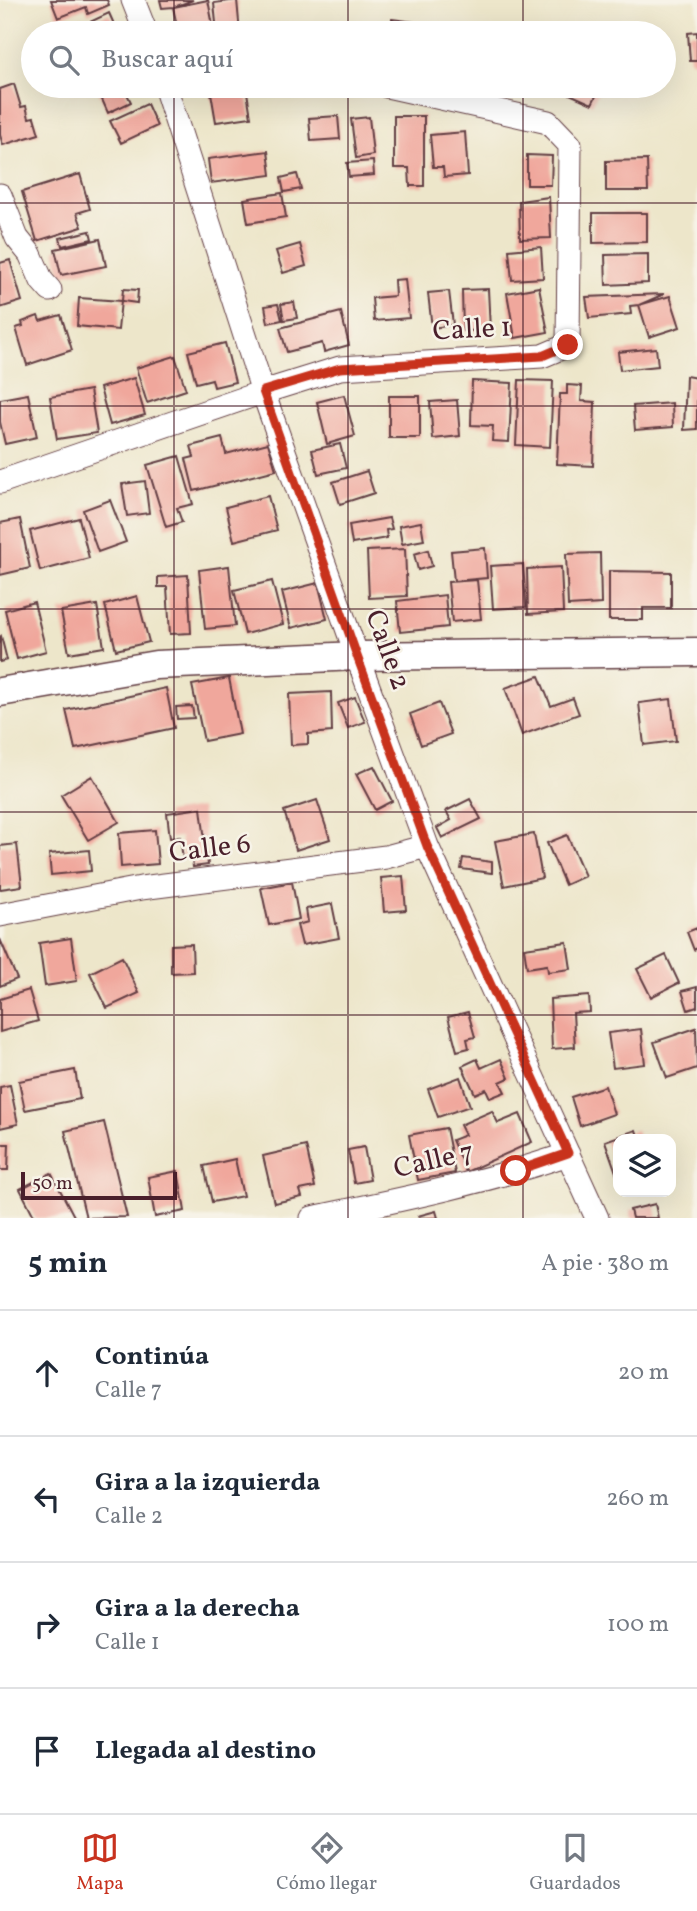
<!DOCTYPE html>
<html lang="es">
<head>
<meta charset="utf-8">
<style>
  body { margin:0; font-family:Vollkorn,serif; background:#f6f6f7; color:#1f2937 }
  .controls { position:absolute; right:21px; bottom:21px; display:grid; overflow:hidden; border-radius:14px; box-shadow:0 7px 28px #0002 }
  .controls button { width:63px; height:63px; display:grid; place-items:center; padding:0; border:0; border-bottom:2px solid #e0e1e3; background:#fff; color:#1f2937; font:35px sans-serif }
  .scale { position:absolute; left:21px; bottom:18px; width:156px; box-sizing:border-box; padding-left:7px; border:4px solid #4a1f2b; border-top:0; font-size:19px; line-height:24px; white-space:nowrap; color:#4a1f2b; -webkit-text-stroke:5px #f7f3e8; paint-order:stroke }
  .stop { position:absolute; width:21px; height:21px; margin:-16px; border:5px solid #c8321e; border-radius:50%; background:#fff }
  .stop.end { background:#c8321e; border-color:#fff; box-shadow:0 2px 7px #0008 }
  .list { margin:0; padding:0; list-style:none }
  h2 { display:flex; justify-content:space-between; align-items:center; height:91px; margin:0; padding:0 28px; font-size:30px }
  h2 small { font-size:23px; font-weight:400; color:#747a83 }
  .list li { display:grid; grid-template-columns:46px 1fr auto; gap:21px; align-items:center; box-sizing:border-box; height:126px; padding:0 28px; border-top:2px solid #e0e1e3 }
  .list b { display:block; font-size:26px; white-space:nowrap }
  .list p { margin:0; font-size:23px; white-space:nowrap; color:#747a83 }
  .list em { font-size:23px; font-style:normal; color:#747a83 }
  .icon { flex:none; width:38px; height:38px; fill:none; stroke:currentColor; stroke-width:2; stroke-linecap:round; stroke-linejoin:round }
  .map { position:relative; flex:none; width:697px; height:1218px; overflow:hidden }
  .search { position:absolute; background:#fff; box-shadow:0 7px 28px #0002; left:21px; right:21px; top:21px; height:77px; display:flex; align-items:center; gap:18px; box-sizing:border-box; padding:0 24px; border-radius:38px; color:#747a83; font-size:26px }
  .sheet { height:595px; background:#fff }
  nav { display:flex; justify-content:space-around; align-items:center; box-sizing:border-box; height:98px; border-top:2px solid #e0e1e3; background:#fff; font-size:19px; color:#747a83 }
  nav a { display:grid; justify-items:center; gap:4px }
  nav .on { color:#c8321e }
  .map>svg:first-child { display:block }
</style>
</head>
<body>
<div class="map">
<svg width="697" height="1218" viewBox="0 0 697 1218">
  <rect width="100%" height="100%" fill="#f7f3e8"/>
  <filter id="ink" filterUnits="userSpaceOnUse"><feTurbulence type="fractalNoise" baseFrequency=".0143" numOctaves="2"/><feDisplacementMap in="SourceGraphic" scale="14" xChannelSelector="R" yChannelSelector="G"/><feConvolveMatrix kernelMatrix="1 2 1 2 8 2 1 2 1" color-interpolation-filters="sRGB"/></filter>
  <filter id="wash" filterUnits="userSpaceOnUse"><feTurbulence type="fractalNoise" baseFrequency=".00686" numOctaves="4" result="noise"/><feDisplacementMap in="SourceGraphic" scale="28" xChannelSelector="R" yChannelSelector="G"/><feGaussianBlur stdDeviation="1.57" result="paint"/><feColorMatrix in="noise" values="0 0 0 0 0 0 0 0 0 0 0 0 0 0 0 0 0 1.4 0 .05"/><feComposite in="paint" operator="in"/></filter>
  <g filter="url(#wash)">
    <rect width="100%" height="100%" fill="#ede6ca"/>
    <g id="blocks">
      <path fill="#f0a79c" d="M51,0h56l2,5 -21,9 -2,-7 -28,11z
        M160,0h33l-19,7 34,-7 6,31 -10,2h-17l-2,-9 -8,2 -4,-19 -11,1z
        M237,0l3,33h-23l-3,-30z
        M109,13l9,20h-46l-1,-2z
        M392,19l38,5 -2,9h-38z
        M697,32v29h-7l-2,-28z
        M14,84l7,23 5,-1 3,12 5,-1 5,17 -36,11 -3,-10v-46z
        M96,86h27l8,16 -23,11z
        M222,86h24l5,31 -35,5 -6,-35z
        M566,86h35l-9,18 -29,-13z
        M147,104l10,22 -36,17 -11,-22z
        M338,116l2,23 -29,2 -2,-23z
        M394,116h30v70h-14l-1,-18h-15z
        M369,117l4,38 -17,3 -5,-39z
        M465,132l3,43 -24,2 -1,-10h-10l-3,-32z
        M268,151l3,24 -60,8 -3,-24z
        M527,155l25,1 -1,29h-24z
        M647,160l1,31h-42v-30z
        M373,161l1,14 -25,2 -2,-14z
        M80,174l10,35 -13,4 5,14 -45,14 -15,-49z
        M297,174l4,15 -17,3 -3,-14z
        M282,193l4,24 -38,6 -4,-24z
        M549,197l2,41 -31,1 -1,-38z
        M593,213h54v29l-54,1z
        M90,231l2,8 -30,7 -2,-8z
        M100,239l6,27 -45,9 -6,-26z
        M300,244l6,22 -23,7 -7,-22z
        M541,247l2,31 -31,2 -3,-30z
        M648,254v29l-42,2 -1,-30z
        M10,260l12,41 -22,7v-45z
        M405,279l4,39 -35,3 -2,-23 23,-2 -1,-16z
        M539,287l9,45 -33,6 -8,-45z
        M123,289l15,1 -1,13 -15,-2z
        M488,289l2,41 -27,1 -1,-41z
        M449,291l4,34 -21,3 -4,-35z
        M664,294l-25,11 -9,1 1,8 -42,4 -3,-21z
        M670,296l10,31 -31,10 -10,-32z
        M79,298l42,3 -3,29 -41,-4z
        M294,302l3,16 -13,2 -3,-16z
        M278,304l4,16 -14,3 -3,-17z
        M341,312l8,33 -25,7 -2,-9 -35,9 -7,-24z
        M61,315l11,35 -45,15 -11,-37 7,-2 -1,-4 16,-6 2,5z
        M225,343l10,39 -21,5 -2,-8 -16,4 -8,-31z
        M656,348l2,18 -38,4 -2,-18z
        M175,356l11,34 -39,13 -11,-35z
        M686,376l11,2v51l-13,1z
        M134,378l11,37 -35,10 -10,-37z
        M519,380l34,1 -3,66 -34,-2z
        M472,381l40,2 -3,59 -17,-1 1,-15 -22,-1z
        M567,385l15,1 -1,15 14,1 -2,64 -36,-2 3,-70h7z
        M90,390l7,43 -40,6 -7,-42z
        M28,394l9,43 -32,7 -5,-22v-23z
        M344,395l11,41 -28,8 -10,-42z
        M389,396h31v42h-31z
        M457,400l3,36 -27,3 -3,-37z
        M672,403l1,24 -38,3 -2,-24z
        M222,438l4,16 42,-11 8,27 -82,21 -8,-32 8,-2 -3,-11z
        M340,444l6,24 -28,6 -6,-24z
        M179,456l14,48 -16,4 5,14 -16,5 -19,-62z
        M367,471l7,22 -34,11 -7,-22z
        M145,481l4,32 -22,3 -5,-32z
        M268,496l9,34 -43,11 -8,-34z
        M110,500l16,42 -28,10 -15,-42z
        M79,518l10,40 -49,13 -10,-40z
        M389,518l3,11 -6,1 1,8 -35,6 -3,-19z
        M20,519l10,49 -30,7v-52z
        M421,522l3,18 -22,4 -3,-18z
        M485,548l2,30 -33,3 -3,-30z
        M405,549l2,47 -38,2 -2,-47z
        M428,550l4,16 -14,4 -4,-16z
        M600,553l1,51 -33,2 -2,-52z
        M523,564l3,43 -33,2 -3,-43z
        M229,566l6,60 -30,3 -6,-59z
        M561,567l2,45 -35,2 -1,-45z
        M609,571l62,1v36h-28v12h-34z
        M188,575l3,58 -21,1 -3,-47h-9v-10z
        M477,580l4,39 -29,3 -4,-40z
        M272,581l11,43 -38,10 -11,-44z
        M318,583l9,36 -36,9 -9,-36z
        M445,595l3,32 -48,5 -3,-31z
        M137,596l12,46 -33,8 -11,-45z
        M34,602l12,49 -29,8 -12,-49z
        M97,605l7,42 -35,6 -8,-42z
        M1,636l6,24 -7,2v-25z
        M539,676l12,30 22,-8 6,16 -57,21 -17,-47z
        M229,678l11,56 -36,7 -12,-56z
        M166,688l8,40 -99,21 -9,-39z
        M331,692l1,40 -24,2v10l-17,1 -2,-51z
        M355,697l10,25 -17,6 -10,-25z
        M671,699l5,42 -32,4 -5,-42z
        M439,703l12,31 -30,11 -11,-31z
        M192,706l2,12 -17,1 -1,-12z
        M374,766l18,35 -17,9 -19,-36z
        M92,776l27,46 -31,18 -27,-45z
        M470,799l11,20 -39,19 -5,-10 14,-8 -5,-9z
        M317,800l13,39 -34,11 -12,-39z
        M201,808l7,57 -15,2 -1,-9 -9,1 -3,-22 -10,1 -3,-25z
        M155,830l3,34 -37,3 -2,-34z
        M534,834l8,44 -38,8 -9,-45z
        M567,835l18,41 -20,9 -18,-42z
        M17,844l5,42 -22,3v-43z
        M89,850l2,21 -40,4 -2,-21z
        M463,858l29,4v11l-31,-4z
        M403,876l3,34 -22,2 -3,-34z
        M292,882l7,37 -30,6 -8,-37z
        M332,904l7,34 -37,7 -5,-20 11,-3 -2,-13z
        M697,928v20l-3,2 -7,-18z
        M71,938l6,43 -32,5 -6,-43z
        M0,939l17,40 -17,7z
        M567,942l4,27 -23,3 -1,-7 -20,3 -3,-20z
        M192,944l1,28 -22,1v-28z
        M666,955l13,28 -28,14 -14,-28z
        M122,957l17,36 -32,15 -17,-35z
        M697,987v20l-9,3 -6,-19z
        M29,990l9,31 -38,11v-33z
        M589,996l1,16 -17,1 2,34 -23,2 -2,-50z
        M468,1012l7,25 -8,2 2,9 -12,3 -9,-34z
        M696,1028l1,40 -30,10 -13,-36z
        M641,1029l4,35 -32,4 -5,-35z
        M477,1059l4,9 20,-9 8,19 -9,4 5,10 -15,6 -4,-9 -11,5 -13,-28z
        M75,1070l5,29 -55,11 -6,-29z
        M460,1077l10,29 -32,11 -10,-28z
        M10,1085l8,39 -18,4v-41z
        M605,1086l9,28 -34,12 -9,-29z
        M492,1111l6,12 22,-9 12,28 -66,30 -14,-32 13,-5 -5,-10z
        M104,1122l23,95 -41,1 -21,-87z
        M446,1128l9,45 -37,7 -9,-45z
        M636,1130l3,9h-21v39l-13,-37z
        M0,1144h9l-1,26h-8z
        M306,1146l9,41 -15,3 2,7 -28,6 -11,-47z
        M364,1147l6,33 -16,3 -6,-33z
        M235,1159l8,37 -31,6 -8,-36z
        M178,1171l7,40 -30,6 -7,-40z
        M51,1173l24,45h-40l-15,-29z
        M655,1204l3,14h-26l-2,-8z
        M436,1211l2,7h-19l-1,-2z"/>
    </g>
  </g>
  <g filter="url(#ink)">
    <use href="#blocks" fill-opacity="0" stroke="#623d43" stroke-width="2"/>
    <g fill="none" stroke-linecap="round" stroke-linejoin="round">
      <defs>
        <path id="minor" d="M133,0l13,33
          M165,86l98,306 94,264 70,190 170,372
          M0,195l17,43 13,16 12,27 8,9
          M0,482l263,-90 77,-24 202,-12 26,-11 2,-200 -22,-23 -161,-36
          M0,915l141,-27 245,-31 41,-11
          M312,1218c87,-18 172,-35 256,-64"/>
        <path id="tertiary" d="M0,692l156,-27 201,-9 340,-4"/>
      </defs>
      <use href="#minor" stroke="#623d43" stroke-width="25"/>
      <use href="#tertiary" stroke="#623d43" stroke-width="31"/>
      <use href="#minor" stroke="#fff" stroke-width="23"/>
      <use href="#tertiary" stroke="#fff" stroke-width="28"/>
    </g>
  </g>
  <g fill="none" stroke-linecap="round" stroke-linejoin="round" filter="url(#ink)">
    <path stroke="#c8321e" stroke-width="9" d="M516,1171l52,-18 -141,-307 -70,-190 -94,-265 77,-23 202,-12 26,-11"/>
  </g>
  <path fill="none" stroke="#4a1f2b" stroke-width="2" stroke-opacity="0.55" d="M174,0v33M348,0v33M523,0v33M174,86v1132M348,86v1132M523,86v1132M0,203h697M0,406h697M0,609h697M0,812h697M0,1015h697"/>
  <g text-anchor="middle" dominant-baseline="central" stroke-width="5" stroke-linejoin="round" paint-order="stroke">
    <g font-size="28" fill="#4a1f2b" stroke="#f7f3e8">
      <text transform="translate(472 330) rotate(-3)">Calle 1</text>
      <text transform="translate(387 650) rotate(70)">Calle 2</text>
      <text transform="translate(210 849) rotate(-7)">Calle 6</text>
      <text transform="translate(434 1161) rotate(-13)">Calle 7</text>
    </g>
  </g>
</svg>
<div class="controls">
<button><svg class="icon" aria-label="layers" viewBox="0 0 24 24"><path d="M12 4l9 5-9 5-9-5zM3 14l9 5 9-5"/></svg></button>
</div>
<div class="scale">50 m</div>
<div class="stop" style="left:516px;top:1171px"></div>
<div class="stop end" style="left:568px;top:345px"></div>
<div class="search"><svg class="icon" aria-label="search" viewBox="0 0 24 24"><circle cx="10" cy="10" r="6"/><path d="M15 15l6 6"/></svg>Buscar aquí</div>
</div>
<section class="sheet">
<h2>5 min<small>A pie · 380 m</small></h2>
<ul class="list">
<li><svg class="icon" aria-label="ahead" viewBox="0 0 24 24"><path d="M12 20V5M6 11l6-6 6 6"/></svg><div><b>Continúa</b><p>Calle 7</p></div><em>20 m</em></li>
<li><svg class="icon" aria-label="left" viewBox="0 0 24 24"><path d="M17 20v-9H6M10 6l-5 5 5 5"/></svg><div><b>Gira a la izquierda</b><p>Calle 2</p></div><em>260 m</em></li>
<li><svg class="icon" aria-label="right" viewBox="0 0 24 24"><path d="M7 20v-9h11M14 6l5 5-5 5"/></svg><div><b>Gira a la derecha</b><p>Calle 1</p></div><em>100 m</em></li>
<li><svg class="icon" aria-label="arrive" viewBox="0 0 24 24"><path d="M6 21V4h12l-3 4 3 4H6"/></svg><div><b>Llegada al destino</b></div></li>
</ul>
</section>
<nav>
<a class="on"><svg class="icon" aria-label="map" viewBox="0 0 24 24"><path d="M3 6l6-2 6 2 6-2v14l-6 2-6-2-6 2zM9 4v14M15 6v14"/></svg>Mapa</a>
<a><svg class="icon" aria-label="directions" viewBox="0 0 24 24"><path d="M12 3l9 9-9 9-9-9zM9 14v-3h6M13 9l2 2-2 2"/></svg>Cómo llegar</a>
<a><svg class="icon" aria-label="saved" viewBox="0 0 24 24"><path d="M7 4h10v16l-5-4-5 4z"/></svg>Guardados</a>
</nav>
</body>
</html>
